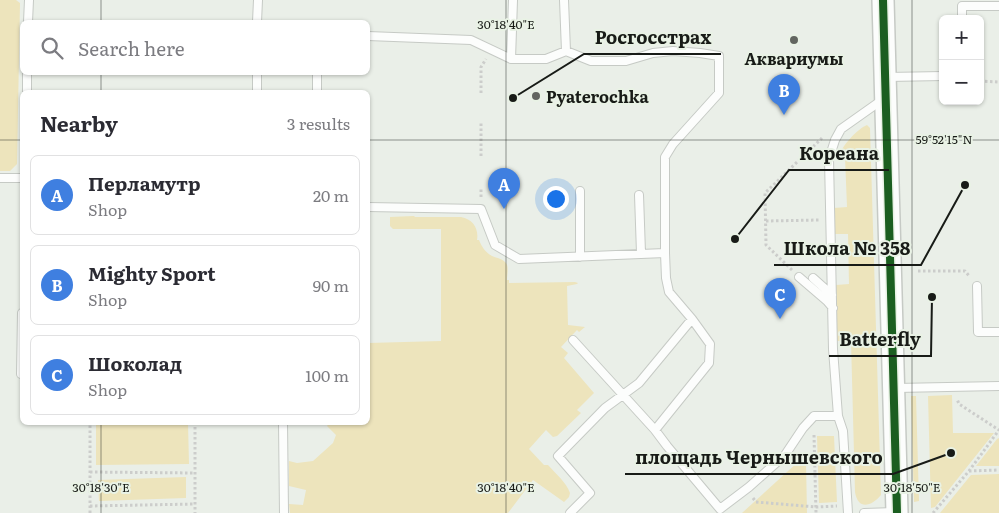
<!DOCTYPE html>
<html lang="en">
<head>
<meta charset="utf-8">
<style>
  body { margin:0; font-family:Literata,serif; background:#f7f7f7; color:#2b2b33 }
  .controls { position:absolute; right:15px; top:15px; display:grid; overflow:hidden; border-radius:8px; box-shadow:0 1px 4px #0004 }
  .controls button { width:45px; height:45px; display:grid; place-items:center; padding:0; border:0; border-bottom:1px solid #e1e1e2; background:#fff; color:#2b2b33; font:25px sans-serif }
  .you { position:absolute; left:555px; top:198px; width:18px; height:18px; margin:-12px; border:4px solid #fff; border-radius:50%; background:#1a73e8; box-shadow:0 0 0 8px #1a73e833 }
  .badge { display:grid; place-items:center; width:32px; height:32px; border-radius:50%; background:#0b8043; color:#fff; font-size:16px; font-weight:700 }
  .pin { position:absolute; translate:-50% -41px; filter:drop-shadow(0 1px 2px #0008) }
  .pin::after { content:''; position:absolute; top:26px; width:18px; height:15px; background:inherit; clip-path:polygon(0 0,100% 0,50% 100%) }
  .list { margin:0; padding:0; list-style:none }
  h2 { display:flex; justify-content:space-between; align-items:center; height:65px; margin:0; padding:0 20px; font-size:21px }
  h2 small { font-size:16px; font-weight:400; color:#7c7c81 }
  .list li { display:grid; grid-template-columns:32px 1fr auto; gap:15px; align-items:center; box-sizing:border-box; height:80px; margin:0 10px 10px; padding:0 10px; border:1px solid #e1e1e2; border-radius:8px }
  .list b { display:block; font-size:19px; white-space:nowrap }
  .list p { margin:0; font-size:16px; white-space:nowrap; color:#7c7c81 }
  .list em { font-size:16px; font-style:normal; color:#7c7c81 }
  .icon { flex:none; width:28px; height:28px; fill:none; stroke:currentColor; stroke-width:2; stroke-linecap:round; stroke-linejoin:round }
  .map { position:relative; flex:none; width:999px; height:513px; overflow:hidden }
  .search { position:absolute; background:#fff; box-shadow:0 1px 4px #0004; left:20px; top:20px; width:350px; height:55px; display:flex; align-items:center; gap:12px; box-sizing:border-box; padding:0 18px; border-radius:8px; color:#7c7c81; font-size:19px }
  .panel { position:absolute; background:#fff; box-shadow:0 1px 4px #0004; left:20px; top:90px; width:350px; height:335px; border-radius:8px }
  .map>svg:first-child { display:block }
</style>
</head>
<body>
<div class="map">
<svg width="999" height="513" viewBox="0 0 999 513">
  <rect width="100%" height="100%" fill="#eaefe8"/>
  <path fill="#ede4bc" d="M0,0h16l4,3 -3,161 -7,7h-10z
    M867,125l3,3 11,367c-9,11 -23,16 -26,-3l-4,-151h-14l-1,-56 13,-1 -1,-50h-13l-1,-26 13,-1 -2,-50h-7c4,-11 19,-28 29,-32z
    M414,216l1,1h46c12,2 18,12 16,23h2c3,7 6,12 13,16 5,2 11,3 14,7 3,4 1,12 1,17h2v3l66,-1 3,1 -1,1 -10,2 1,39 17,2 -6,5 -2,-2 -16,17 7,6 -4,5 30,35 -17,17 4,3 -24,23 -4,1 -7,-7 -17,19 15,16h4c8,9 18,17 22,28l-1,4 -5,5 -31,-22 -25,33h-218l-1,-9 14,1 3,-15 -17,-4v-25l8,2 16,-2 20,-18 3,-8 -9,-9 2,-3 39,-1v-79l73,-2v-112h-48l-3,-3v-9z
    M952,395l1,38h41l-59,74 -4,1 -3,-112z
    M911,396h5l3,105 -5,1z
    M96,423h92l1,41 -93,1z
    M817,436h17l3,66 -18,1z
    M999,438v28h-23l21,-27z
    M799,461l7,1 1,51h-65z
    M999,474v39h-59l31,-38z
    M186,477v21l-87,3 -1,-21z"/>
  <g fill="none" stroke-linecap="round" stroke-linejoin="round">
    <defs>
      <path id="lane" d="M962,19v-13h37
        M28,22l1,-22
        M257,22l1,-22
        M368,36l103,4 40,19h35l20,-8
        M511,59l2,-59
        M317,72v20
        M887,77l56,-1
        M27,92v-20
        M257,92v-20
        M0,178h22
        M639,195l2,58
        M368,207l113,2 14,36 24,14 146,-6v-96l8,-13 46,-51v-37l-19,-3 -27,-2 -20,2 -27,8h-35l-25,-10 -2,-51
        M665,253l1,25 3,14 23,27 18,25 -1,19 -54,67 12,16 53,63 29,-22 36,-32 18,-27 11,-12h24l5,15 5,82
        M580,257v-66
        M799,277l28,24 6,7
        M813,278l19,17
        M977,286l1,46h21
        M22,313l-1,61h1
        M573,340l82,90
        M896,388l103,-2
        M838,416l-5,-67 -4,-190 6,-19 6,-11 41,-29
        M283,422l1,91
        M570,513l20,-20 -32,-37 47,-48 34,-25 53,-64
        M864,513l31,-1"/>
      <path id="secondary" d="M883,0l14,513"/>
    </defs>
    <use href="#lane" stroke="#c6cac5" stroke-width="10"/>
    <use href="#secondary" stroke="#c6cac5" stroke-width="24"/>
    <path stroke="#cccdcb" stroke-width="3" stroke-dasharray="2.5 2.5" stroke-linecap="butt" d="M980,81l19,1
      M481,93v-26l5,-8
      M481,156v-33
      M481,197v-10
      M766,221l54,-1
      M792,270l-26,-25 -1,-52 57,-55
      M918,271h47l5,6
      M195,422v91
      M814,435l2,78
      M969,471l30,-1
      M90,472l105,1
      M753,498l3,4 60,5 21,-1
      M90,506l105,-2
      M90,513v-91
      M933,513l36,-42 30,-41 -40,-26 -2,-5"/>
    <use href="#lane" stroke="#fcfdfc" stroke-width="8"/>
    <use href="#secondary" stroke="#fcfdfc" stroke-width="21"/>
    <defs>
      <path id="cycleway" d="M883,0l14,513"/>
    </defs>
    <use href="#cycleway" stroke="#e9f2e5" stroke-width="11"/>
    <use href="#cycleway" stroke="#1b5e20" stroke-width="8"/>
  </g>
  <path fill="none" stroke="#181b17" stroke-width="1" stroke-opacity="0.45" d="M101,0v22M506,0v513M912,0v513M101,72v20M0,140h22M368,140h631M101,422v91"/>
  <g fill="#626560" stroke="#e9f2e5" stroke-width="2">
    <circle cx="794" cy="40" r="5"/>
    <circle cx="536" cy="96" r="5"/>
  </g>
  <g text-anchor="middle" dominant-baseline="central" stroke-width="4" stroke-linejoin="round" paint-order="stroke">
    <g font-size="16" font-weight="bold" fill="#181b17" stroke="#e9f2e5">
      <text x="794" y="58">Аквариумы</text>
      <text x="546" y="96" text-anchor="start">Pyaterochka</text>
    </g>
  </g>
  <g font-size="12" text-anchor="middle" fill="#181b17" stroke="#e9f2e5" stroke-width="4" stroke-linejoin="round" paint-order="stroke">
    <text x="506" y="29">30°18'40"E</text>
    <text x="944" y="144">59°52'15"N</text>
    <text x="101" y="492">30°18'30"E</text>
    <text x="506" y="492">30°18'40"E</text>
    <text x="912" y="492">30°18'50"E</text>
  </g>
  <path fill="none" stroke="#181b17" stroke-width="2" d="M513 98L584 54H721M735 239L789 170H889M965 185L921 265H774M932 297L931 356H829M951 453L893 474H625"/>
  <g fill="#181b17" stroke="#e9f2e5" stroke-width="2">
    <circle cx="513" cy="98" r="5"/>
    <circle cx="735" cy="239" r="5"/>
    <circle cx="965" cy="185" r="5"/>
    <circle cx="932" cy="297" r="5"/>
    <circle cx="951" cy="453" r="5"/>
  </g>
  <g font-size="18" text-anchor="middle" font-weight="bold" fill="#181b17" stroke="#e9f2e5" stroke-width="4" stroke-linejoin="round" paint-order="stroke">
    <text x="653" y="44">Росгосстрах</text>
    <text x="839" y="160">Кореана</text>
    <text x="847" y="255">Школа № 358</text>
    <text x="880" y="346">Batterfly</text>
    <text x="759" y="464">площадь Чернышевского</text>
  </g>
</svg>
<div class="controls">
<button>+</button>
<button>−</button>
</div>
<div class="you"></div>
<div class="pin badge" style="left:504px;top:209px;background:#3f7fe0">A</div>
<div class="pin badge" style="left:784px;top:115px;background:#3f7fe0">B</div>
<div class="pin badge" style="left:780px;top:319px;background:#3f7fe0">C</div>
<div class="search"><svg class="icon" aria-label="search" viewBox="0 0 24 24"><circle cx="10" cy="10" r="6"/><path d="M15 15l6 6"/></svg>Search here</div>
<section class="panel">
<h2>Nearby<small>3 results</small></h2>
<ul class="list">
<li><span class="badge" style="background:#3f7fe0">A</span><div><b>Перламутр</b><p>Shop</p></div><em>20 m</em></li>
<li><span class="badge" style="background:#3f7fe0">B</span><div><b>Mighty Sport</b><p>Shop</p></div><em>90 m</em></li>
<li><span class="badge" style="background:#3f7fe0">C</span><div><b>Шоколад</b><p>Shop</p></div><em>100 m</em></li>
</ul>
</section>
</div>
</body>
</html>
